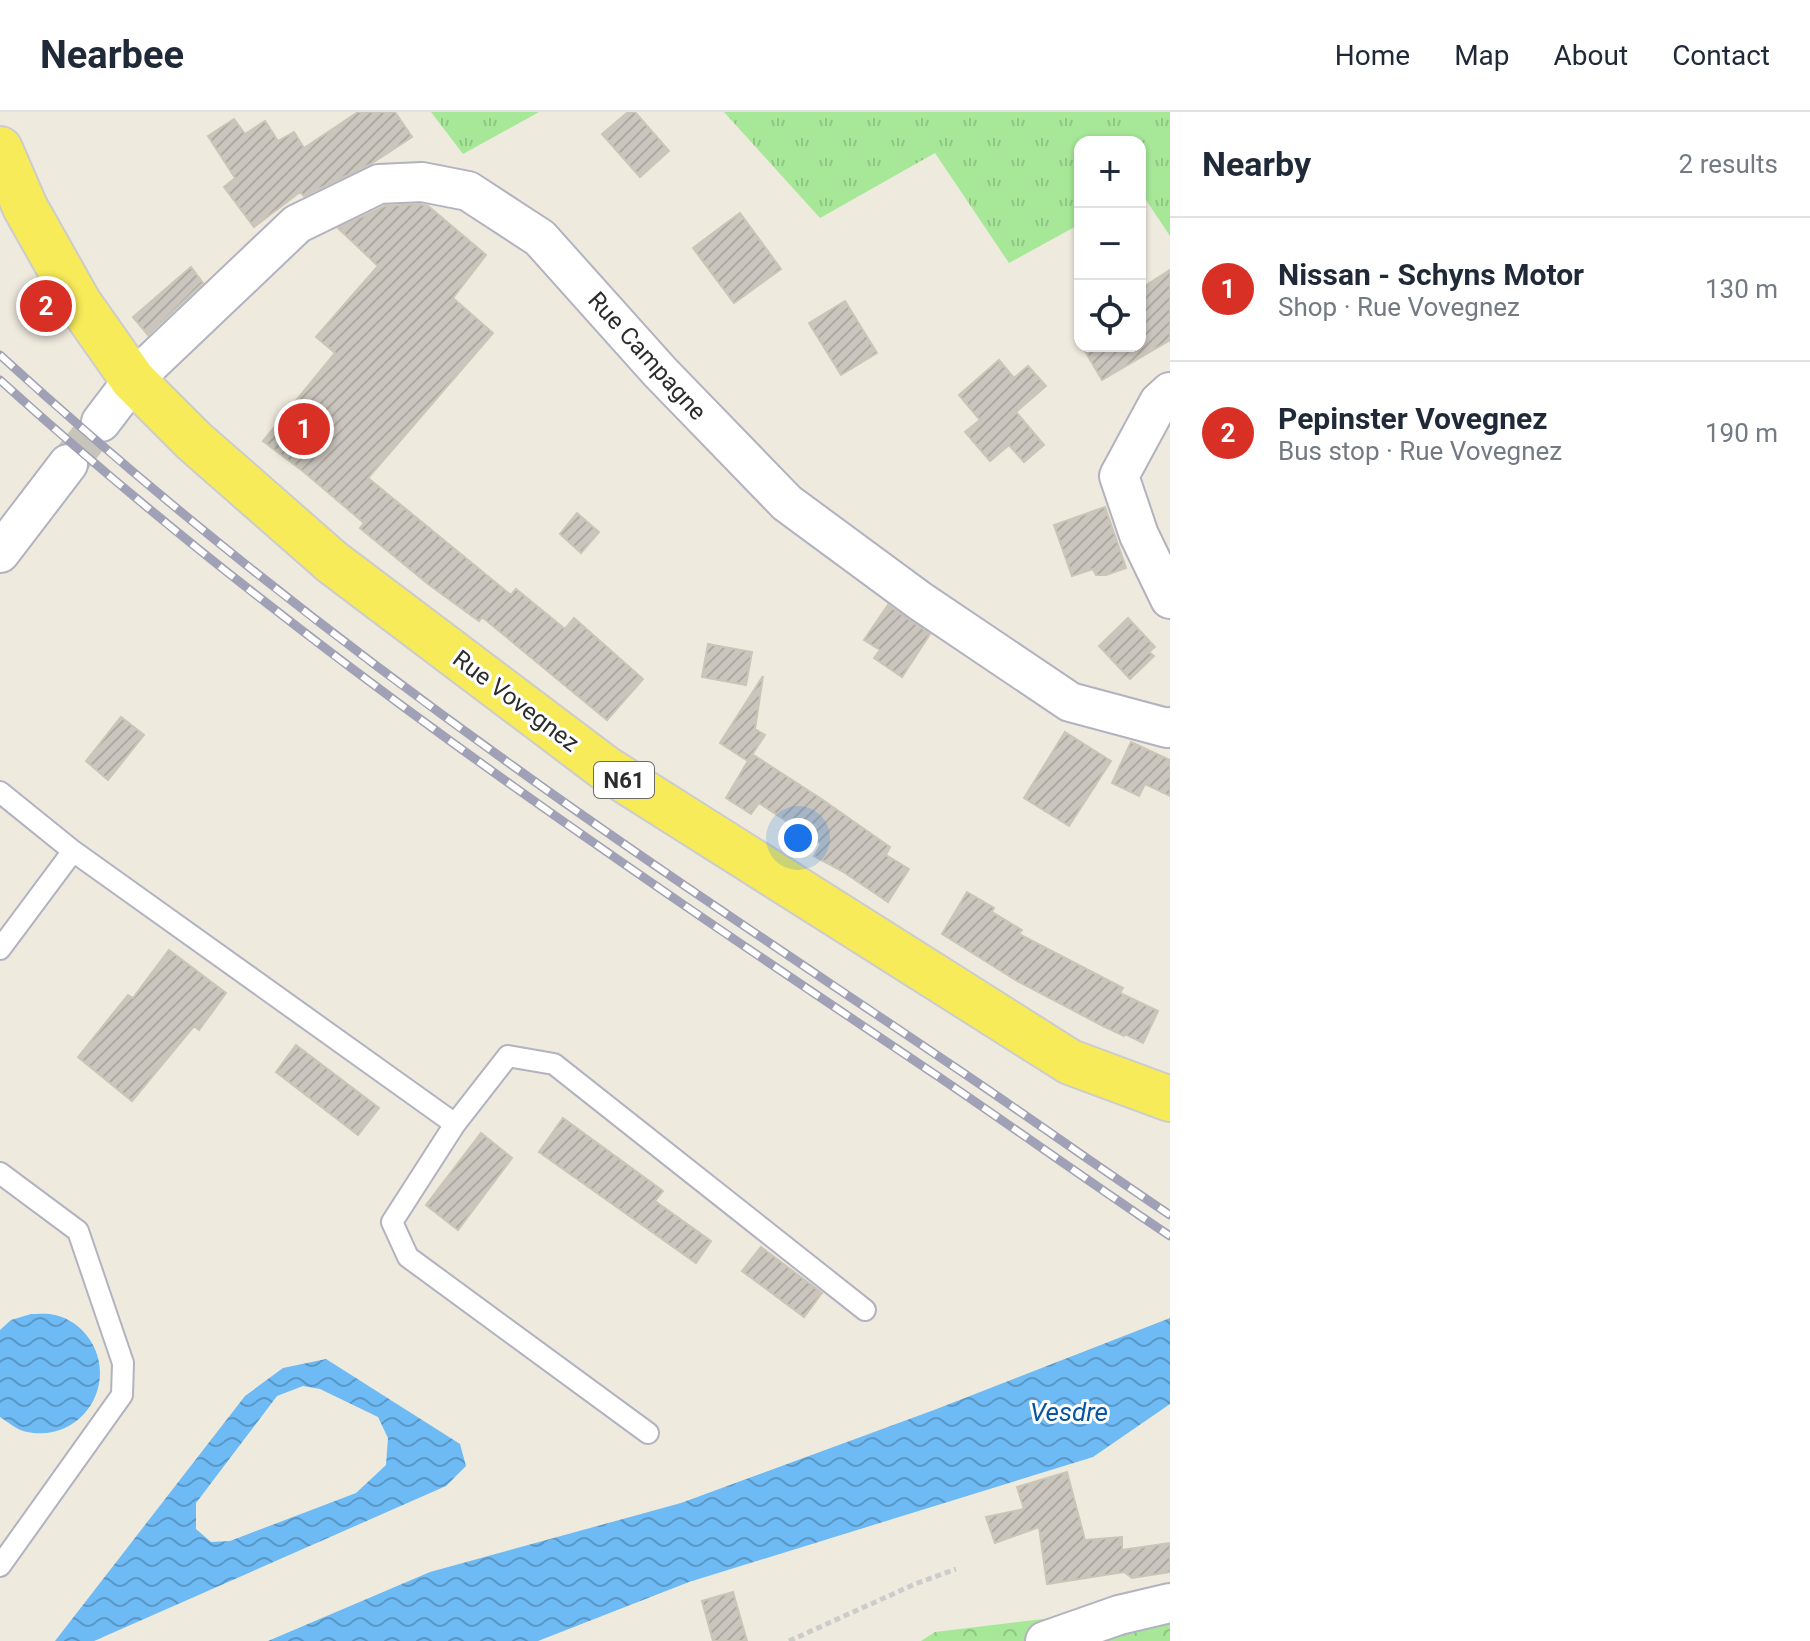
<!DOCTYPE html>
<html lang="en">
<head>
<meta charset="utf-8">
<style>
  body { margin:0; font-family:Roboto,sans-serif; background:#f2f2f3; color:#1f2937 }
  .controls { position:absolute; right:24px; top:24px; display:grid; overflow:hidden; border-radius:16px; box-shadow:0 2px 6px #0004 }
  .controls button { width:72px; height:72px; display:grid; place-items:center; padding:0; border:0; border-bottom:2px solid #e0e1e3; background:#fff; color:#1f2937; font:40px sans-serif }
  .you { position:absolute; left:798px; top:726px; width:28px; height:28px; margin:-20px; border:6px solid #fff; border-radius:50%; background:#1a73e8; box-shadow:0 0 0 12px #1a73e833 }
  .badge { display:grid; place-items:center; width:52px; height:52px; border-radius:50%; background:#d93025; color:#fff; font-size:26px; font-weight:700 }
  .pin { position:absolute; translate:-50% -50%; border:4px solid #fff; box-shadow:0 2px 8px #0006 }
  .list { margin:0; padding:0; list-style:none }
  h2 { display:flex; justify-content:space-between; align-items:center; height:104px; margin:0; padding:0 32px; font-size:34px }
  h2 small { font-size:26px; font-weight:400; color:#747a83 }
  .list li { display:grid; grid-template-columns:52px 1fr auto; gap:24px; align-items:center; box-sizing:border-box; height:144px; padding:0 32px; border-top:2px solid #e0e1e3 }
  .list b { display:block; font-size:30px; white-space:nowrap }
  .list p { margin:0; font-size:26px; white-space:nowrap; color:#747a83 }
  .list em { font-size:26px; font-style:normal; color:#747a83 }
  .icon { flex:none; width:44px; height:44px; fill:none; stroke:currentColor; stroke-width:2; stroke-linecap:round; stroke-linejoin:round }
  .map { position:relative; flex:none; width:1170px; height:1529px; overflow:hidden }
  header { display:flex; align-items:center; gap:48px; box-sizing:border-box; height:112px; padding:0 40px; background:#fff; border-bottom:2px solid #e0e1e3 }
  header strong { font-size:38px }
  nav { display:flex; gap:44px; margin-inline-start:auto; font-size:28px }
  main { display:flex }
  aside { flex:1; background:#fff }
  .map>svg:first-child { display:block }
</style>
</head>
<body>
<header>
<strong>Nearbee</strong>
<nav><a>Home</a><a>Map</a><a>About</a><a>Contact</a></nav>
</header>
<main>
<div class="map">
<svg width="1170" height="1529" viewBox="0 0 1170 1529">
  <defs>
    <pattern id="grass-tufts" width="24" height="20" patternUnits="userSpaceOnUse" patternTransform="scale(2)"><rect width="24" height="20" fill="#a6e798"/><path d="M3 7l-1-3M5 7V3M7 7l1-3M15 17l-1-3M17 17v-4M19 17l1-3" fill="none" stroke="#8fc683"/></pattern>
    <pattern id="forest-crowns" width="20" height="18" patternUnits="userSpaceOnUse" patternTransform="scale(2)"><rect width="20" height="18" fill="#a6e798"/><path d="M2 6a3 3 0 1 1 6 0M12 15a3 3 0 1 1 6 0" fill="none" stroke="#8fc683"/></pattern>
    <pattern id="water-waves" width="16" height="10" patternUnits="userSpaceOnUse" patternTransform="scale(2)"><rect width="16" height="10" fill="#6dbaf4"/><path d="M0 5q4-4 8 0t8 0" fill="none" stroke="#5a97c6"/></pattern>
    <pattern id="building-hatch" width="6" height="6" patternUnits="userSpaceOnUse" patternTransform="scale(2)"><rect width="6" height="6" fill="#cac6bd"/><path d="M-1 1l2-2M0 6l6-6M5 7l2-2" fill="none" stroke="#aeaaa3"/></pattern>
  </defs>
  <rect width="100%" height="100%" fill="#eeeade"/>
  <path fill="url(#grass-tufts)" d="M431,0h108l-76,42z
    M724,0h446v124l-30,-45v-49h-60v82l-71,39 -74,-110 -115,65z"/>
  <path fill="url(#forest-crowns)" d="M1170,1492v37h-249l14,-9z"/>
  <path fill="url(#water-waves)" fill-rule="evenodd" d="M31,1202c7,0 17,-1 24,1 10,2 20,8 27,15 42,43 5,114 -55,102 -10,-2 -18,-9 -27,-15v-87l11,-10z
    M1170,1206v86l-77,53 -404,125 -151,59h-270l162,-69 251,-69 253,-93z
    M326,1247l134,85 6,22 -20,20 -352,155h-39l190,-245 38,-28zM303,1274l17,3 58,28 10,21 -2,27 -30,28 -126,48 -19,1 -15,-13v-26l81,-107z"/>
  <path fill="url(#building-hatch)" stroke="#cac6b7" stroke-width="2" d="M358,0h37l17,25 -41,27 -67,32 -4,-4 -46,35 -30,-40 11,-9 -27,-42 26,-17 11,15 20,-13 13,20 16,-9 10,16z
    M628,0h7l34,39 -29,26 -38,-43z
    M420,92l8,2 58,49 -33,43 40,35 -125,145 143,117 5,-6 49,40 9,-11 69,61 -36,41 -125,-103 -3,4 -51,-37 -68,-56 4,-5 -60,-51 -41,-31 72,-88 -19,-16 62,-71 -40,-38 47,-22z
    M740,101l41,56 -47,34 -41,-55z
    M191,155l12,16 -55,52 -15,-18z
    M1170,158v70l-68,40 -20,-34h58v-57z
    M845,189l32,52 -36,22 -32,-52z
    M999,248l15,18 14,-12 18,20 -30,26 28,33 -20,17 -15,-17 -19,16 -25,-29 15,-12 -21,-25z
    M1105,395l21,61 -20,7h-10l-3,-6 -21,7 -18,-51z
    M577,401l22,19 -18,21 -21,-19z
    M888,493l42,29 -28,43 -28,-19 6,-8 -16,-10z
    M1128,506l27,29 -6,5 5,4 -24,23 -31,-33z
    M708,532l44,8 -6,33 -44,-8z
    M763,564l-8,53 10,6 -17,26 -28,-18z
    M121,605l23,18 -36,45 -22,-19z
    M1065,620l46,29 -42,65 -45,-28z
    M1131,630l39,18v36l-25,-12 -6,12 -27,-13z
    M752,642l71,46 67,47 -4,8 23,14 -21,33 -46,-31 -28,-15 7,-12 -62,-41 -8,11 -25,-16z
    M967,780l27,16 -2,4 30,18 -3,4 104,54 -3,5 38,18 -15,32 -18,-9 -1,2 -21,-10 -86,-45 -75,-47z
    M169,838l57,43 -27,37 -5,-4 -62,75 -54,-44 50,-62 5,3z
    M296,933l83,63 -21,27 -82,-63z
    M563,1006l100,73 -8,10 56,40 -15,22 -157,-111z
    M481,1021l31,25 -54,72 -32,-25z
    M761,1135l61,46 -18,24 -62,-46z
    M1067,1360l18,68 37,-3v13l48,-7v29l-38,6 -8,-6 -77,12 -8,-57 -44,16 -9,-26 38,-8 -7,-22z
    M733,1480l14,49h-34l-11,-40z"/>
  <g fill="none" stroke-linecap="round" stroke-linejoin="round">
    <path stroke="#c7c4ba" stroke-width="38" stroke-dasharray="38 19" stroke-linecap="butt" d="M68,352l33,-42"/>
    <defs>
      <path id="lane" d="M0,680l73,59 -73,98
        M73,739l382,273 53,-68 46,8 311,246
        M455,1012l-63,98 16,35 240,176
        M0,1061l78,58 45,132 -1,32 -122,171"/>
      <path id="street" d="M1170,280l-11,10 -40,74 20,59 31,64
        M101,310l32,-42 164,-156 82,-40 43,-2 46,9 72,47 120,134 127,131 133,98 150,101 97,26 3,-1
        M0,441l68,-89
        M1045,1529l74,-26 51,-12"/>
      <path id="primary" d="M0,37l25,58 54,96 54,77 61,61 138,121 273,206 465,294 100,37"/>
    </defs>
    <use href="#lane" stroke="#b2b2c0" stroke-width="24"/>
    <use href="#street" stroke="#b2b2c0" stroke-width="42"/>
    <use href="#primary" stroke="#ccc" stroke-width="48"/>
    <path stroke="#ccc" stroke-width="5" stroke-dasharray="6 4" stroke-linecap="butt" d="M789,1529l126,-57 41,-15"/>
    <use href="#lane" stroke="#fff" stroke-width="20"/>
    <use href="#street" stroke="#fff" stroke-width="38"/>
    <use href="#primary" stroke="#f7eb5a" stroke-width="44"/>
    <defs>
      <path id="rail" d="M0,243c162,148 335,284 513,411 142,102 289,198 434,296 75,50 148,103 223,153
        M0,268c289,262 612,478 936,695 78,53 155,108 234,161"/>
    </defs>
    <use href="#rail" stroke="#a0a0b7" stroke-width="9"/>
    <use href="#rail" stroke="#fff" stroke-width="6" stroke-dasharray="18" stroke-linecap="butt"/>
  </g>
  <g text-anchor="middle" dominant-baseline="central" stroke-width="6" stroke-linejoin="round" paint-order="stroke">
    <rect fill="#fff" stroke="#6b6b6b" stroke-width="2" x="594" y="650" width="60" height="36" rx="6"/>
    <g font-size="22" font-weight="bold" fill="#2c2c2c">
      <text x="624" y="668">N61</text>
    </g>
    <g font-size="24" fill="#2c2c2c" stroke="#fff">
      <text transform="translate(647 244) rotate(48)">Rue Campagne</text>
      <text transform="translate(516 589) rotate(37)">Rue Vovegnez</text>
    </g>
    <g font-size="26" font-style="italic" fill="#0855a4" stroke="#fff">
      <text x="1069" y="1300">Vesdre</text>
    </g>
  </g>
</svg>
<div class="controls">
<button>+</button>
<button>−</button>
<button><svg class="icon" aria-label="locate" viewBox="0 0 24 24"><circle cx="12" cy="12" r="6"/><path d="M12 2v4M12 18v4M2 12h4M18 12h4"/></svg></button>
</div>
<div class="you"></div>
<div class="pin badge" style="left:304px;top:317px">1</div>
<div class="pin badge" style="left:46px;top:194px">2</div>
</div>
<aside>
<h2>Nearby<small>2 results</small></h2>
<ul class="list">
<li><span class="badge">1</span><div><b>Nissan - Schyns Motor</b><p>Shop · Rue Vovegnez</p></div><em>130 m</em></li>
<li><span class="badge">2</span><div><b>Pepinster Vovegnez</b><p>Bus stop · Rue Vovegnez</p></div><em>190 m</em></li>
</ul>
</aside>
</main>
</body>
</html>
